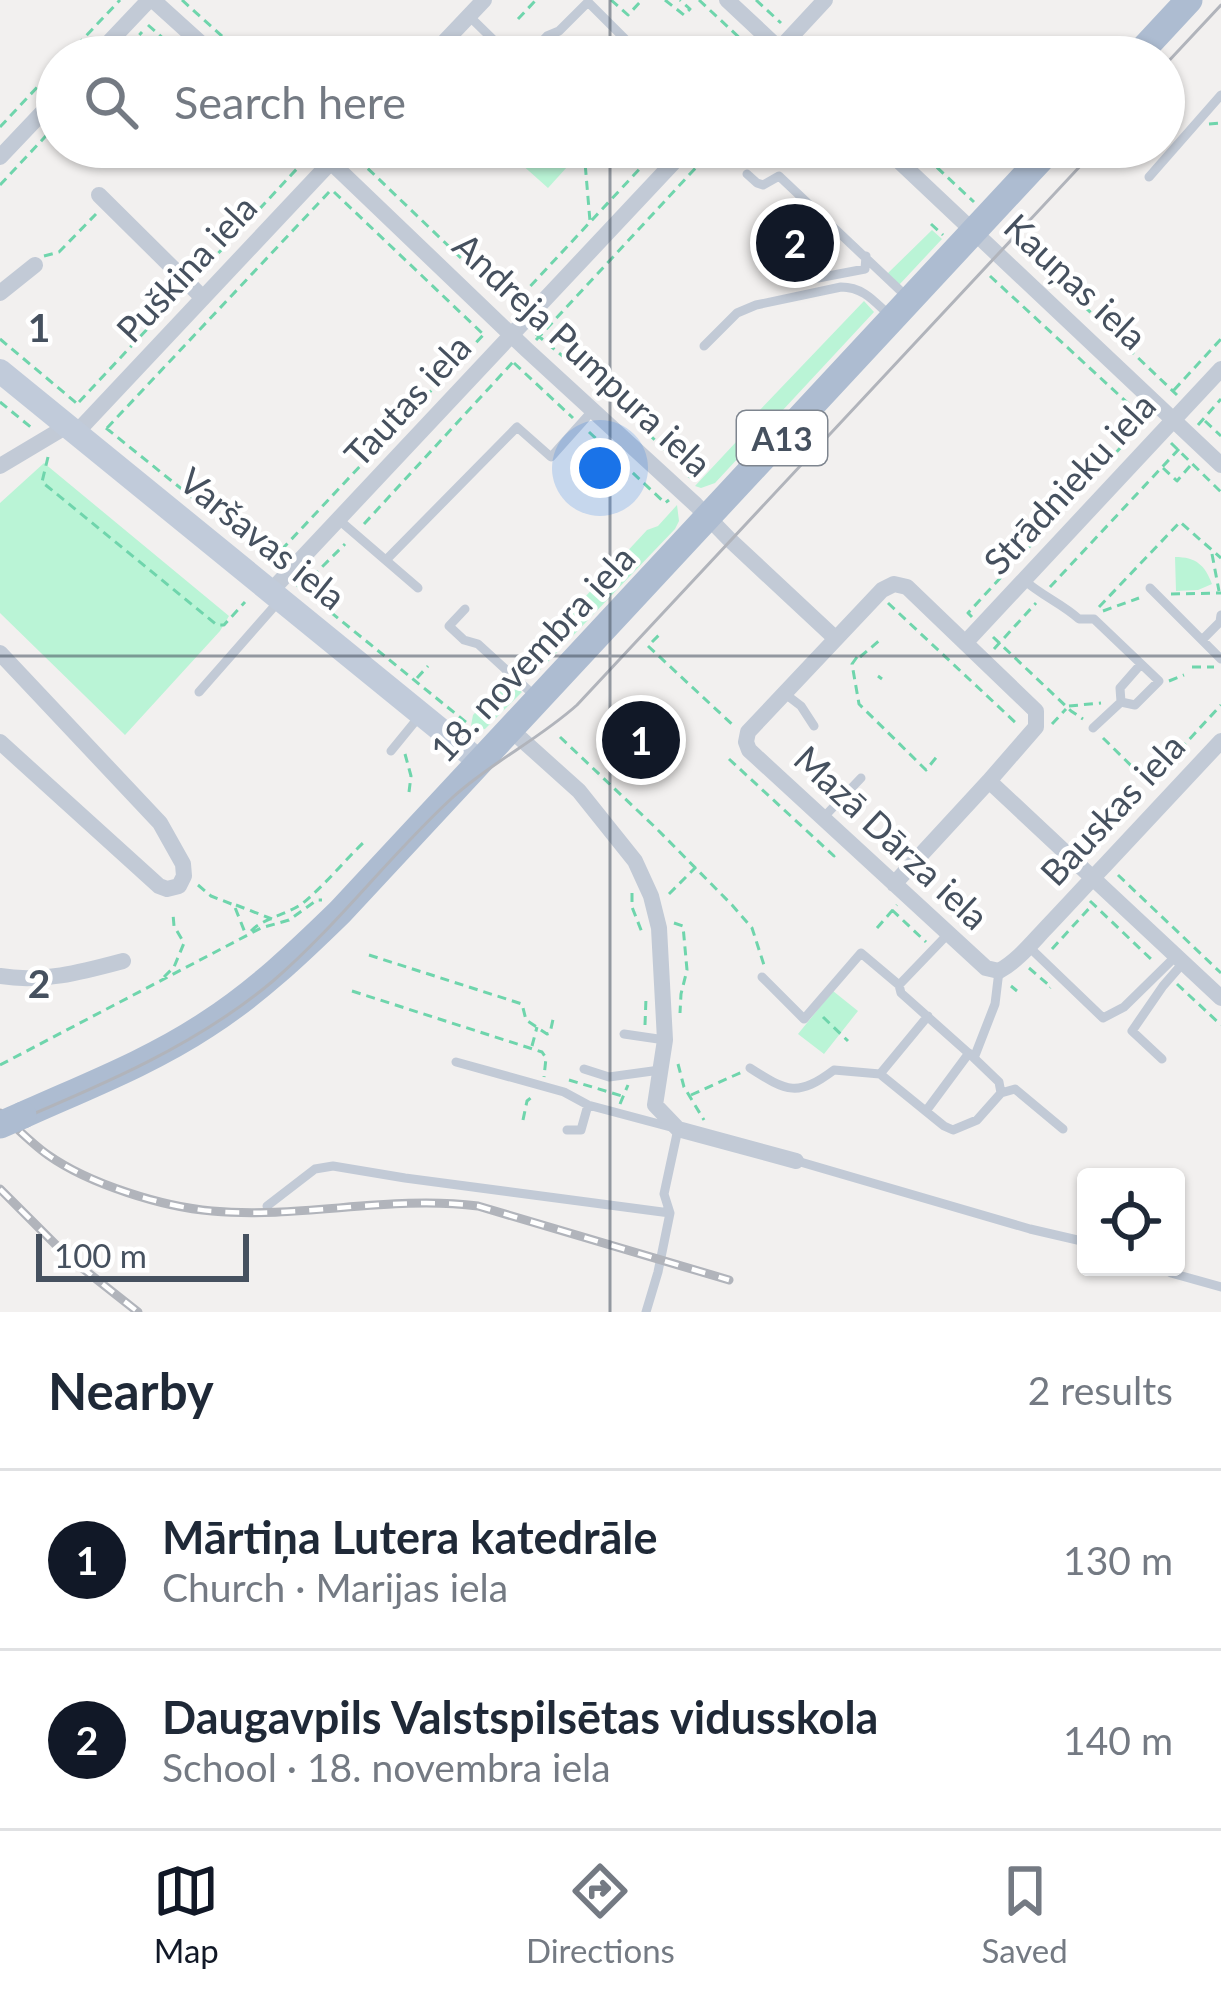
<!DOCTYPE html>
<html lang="en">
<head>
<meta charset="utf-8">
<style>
  body { margin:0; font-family:Lato,sans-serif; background:#f6f6f7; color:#1f2937 }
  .controls { position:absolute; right:36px; bottom:36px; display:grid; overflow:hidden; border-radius:12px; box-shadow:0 3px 9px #0004 }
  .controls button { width:108px; height:108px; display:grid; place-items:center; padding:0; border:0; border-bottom:3px solid #e0e1e3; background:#fff; color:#1f2937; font:60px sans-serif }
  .scale { position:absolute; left:36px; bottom:30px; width:213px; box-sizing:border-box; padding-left:12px; border:6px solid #46515f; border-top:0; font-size:33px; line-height:42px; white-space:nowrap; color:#46515f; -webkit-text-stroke:9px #fff; paint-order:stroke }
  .you { position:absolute; left:600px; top:468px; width:42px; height:42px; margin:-30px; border:9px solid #fff; border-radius:50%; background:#1a73e8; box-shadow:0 0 0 18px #1a73e833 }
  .badge { display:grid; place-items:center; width:78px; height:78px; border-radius:50%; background:#111827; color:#fff; font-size:39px; font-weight:700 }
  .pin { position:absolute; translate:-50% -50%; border:6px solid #fff; box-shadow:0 3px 12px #0006 }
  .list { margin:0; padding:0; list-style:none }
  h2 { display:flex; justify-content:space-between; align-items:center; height:156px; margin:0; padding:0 48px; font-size:51px }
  h2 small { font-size:39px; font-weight:400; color:#747a83 }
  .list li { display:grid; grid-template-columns:78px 1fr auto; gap:36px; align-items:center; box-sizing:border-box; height:180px; padding:0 48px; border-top:3px solid #e0e1e3 }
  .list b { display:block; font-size:45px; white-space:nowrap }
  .list p { margin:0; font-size:39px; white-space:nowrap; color:#747a83 }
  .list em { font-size:39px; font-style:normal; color:#747a83 }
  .icon { flex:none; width:66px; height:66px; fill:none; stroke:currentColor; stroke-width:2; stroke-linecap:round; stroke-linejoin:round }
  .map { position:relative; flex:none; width:1221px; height:1312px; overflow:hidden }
  .search { position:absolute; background:#fff; box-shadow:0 3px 9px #0004; left:36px; right:36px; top:36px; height:132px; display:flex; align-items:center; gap:30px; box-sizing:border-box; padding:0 42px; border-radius:66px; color:#747a83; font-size:45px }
  .sheet { height:516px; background:#fff }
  nav { display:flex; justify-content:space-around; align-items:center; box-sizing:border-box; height:168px; border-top:3px solid #e0e1e3; background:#fff; font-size:33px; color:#747a83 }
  nav a { display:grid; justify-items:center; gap:6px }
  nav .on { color:#111827 }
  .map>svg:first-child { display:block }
</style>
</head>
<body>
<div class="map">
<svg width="1221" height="1312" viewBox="0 0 1221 1312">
  <rect width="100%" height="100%" fill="#f2f0ef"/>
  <path fill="#baf4d6" d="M502,147h64l11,9 -29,32z
    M932,230l10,9 -43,46 -12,-11z
    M864,301l10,11 -159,171 -14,5 -6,-2 56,-60 7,-14z
    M44,463l185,153 -9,15 -95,104 -125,-122v-110z
    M677,505l2,16 -4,8 -132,138 -11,-10 2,-5 113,-122 11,-4z
    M1175,557c21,0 30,8 37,27l-14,6 -22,1z
    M507,679l15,13 -37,37 -15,2 3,-16z
    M833,991l25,20 -34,43 -26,-20z"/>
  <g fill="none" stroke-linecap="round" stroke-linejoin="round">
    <path stroke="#6fd5ac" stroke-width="3" stroke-dasharray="9 6" stroke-linecap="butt" d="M182,0l63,57
      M611,0l17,15 14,-15
      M665,0l19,15 6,-6 -10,-9
      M699,0l60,56
      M756,0l25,23
      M518,19l18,-19
      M148,25l36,32
      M806,46l12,11
      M66,57l54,-57
      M119,57l23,-25
      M671,57l1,-1
      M1209,124l12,-1
      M0,127l57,-61
      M283,147l16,15
      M373,147l-13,14 151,145
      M915,147l59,55
      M584,151l6,70
      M0,185l57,-61
      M334,192l149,142
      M931,224l12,11
      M1019,244l158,151
      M44,256l15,-4 37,-38
      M198,275l108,-116
      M990,276l156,144
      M510,308l150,-161
      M536,334l65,54 90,87 -2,3
      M0,339l80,67
      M536,340l179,-193
      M514,363l59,55
      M1174,390l47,-51
      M0,402l33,27
      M79,402l100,-107
      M1205,421l16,15
      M1198,425l23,-26
      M106,428l170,137
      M107,428l224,-238
      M589,432l76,71 4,-3
      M1171,443l50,49
      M48,457l-6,25 175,143h7l21,-23
      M1163,468l14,13 13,-15
      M364,524l149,-162
      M1212,554l7,37
      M271,561l215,-229
      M296,584l171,139
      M1050,587l129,-138
      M301,588l44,-44
      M1171,594l50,-1
      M888,603l129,121
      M1099,607l81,-85 41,36
      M1103,611l36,-13
      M972,617l-4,-4 178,-193
      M993,637l78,74 12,8
      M652,642l10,-10
      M648,646l87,81
      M994,649l42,-46
      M525,655l15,15
      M857,657l-5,7 7,40 67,66 13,-16
      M860,657l20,-17
      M1192,667h22
      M878,676l4,3
      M417,678l11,-12
      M1169,681l15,-6
      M1069,706l32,-3
      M1052,724l14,-15
      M560,737l97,92 75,76 20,23 12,37
      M1103,738l53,52
      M405,754l6,22 -2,16
      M729,759l105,97 3,-4
      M1149,783l72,-78
      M1118,875l103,98
      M198,885l13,11 23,9 12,30
      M632,893v14l11,28
      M669,894l27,-27
      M1090,901l63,60
      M236,905l36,14
      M892,910l34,32
      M674,923l9,3 4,44 -6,24 -1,19
      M877,928l20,-23
      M251,931c14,-14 36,-16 52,-28 22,-18 42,-43 63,-63
      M1052,949l42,-46
      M369,955l153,49 4,16 21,14 3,-1 4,-18
      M1029,968l22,19 -1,1
      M164,977l10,-10 10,-24 -10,-17 -1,-12
      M1177,984l44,41
      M1011,986l6,5
      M352,991l190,61 4,6 -2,19
      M823,1017l25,24
      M645,1025l1,-27
      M532,1046l5,-19
      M678,1064l6,23 20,33
      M0,1065l261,-137 28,-8 28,-20h5
      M569,1080l53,16
      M691,1095l51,-23
      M620,1104l8,-19
      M523,1120l4,-19 7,-6"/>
    <path stroke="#c2cad6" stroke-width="9" d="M469,16l42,41
      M527,57l20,-21 12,-5 29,-29 37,37
      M747,174l10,9 6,2 16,-9 127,120
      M1149,177l72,-82
      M790,252l28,26 47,-9 1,-13
      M704,346l33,-33 19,-8 85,-18c22,0 33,14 48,28
      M339,520l79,68
      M386,560l131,-133 34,30 42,-47
      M1024,580c18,16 37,23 55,39h15l65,62 -24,24 -14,-3 -28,26
      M1150,588l71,71
      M465,609l-16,17 15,14 14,4 59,54
      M1202,640l18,-18 1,-7
      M199,692l80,-91
      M784,693l17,13 13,20
      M1121,702l-1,-14 21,-24
      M391,751l27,-33
      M823,818l38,-40
      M1028,946l75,72 21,-11 52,-51
      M762,977l42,42 57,-66 38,32 49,-51
      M899,985l2,8 73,65 21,-54 4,-33
      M928,1016l-48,58 64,52 9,4 24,-10 24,-27 -2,-11 -25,-24
      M624,1034l41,6
      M1162,1059l-30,-28 31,-45 20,-23
      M456,1062l108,30 24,13 90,24 -14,65 6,19 -12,59 -12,40
      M750,1068c37,24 48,29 84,2l46,4
      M584,1069l25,8 51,-7
      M1001,1093l14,-4 48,40
      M926,1111l43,-58
      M567,1130h14l7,-25
      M797,1161l233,68 56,13
      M267,1206l48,-37 18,-3 72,12 265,35
      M1161,1267l10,6 50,14"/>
    <path stroke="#c2cad6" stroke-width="16" d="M153,0l63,57
      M727,0l61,57
      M773,56l52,-56
      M95,57l54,-57
      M430,57l54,-57
      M315,147l212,203 169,155 34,35 105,98
      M884,147l337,318
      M0,157l57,-60
      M99,195l104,103
      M0,293l35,-28
      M76,433l269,-286
      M0,466l67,-40
      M271,591l417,-444
      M966,642l255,-273
      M0,653l160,170 23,41 1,12 -5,10 -12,3 -8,-3 -159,-144
      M510,729l69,62 56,70 16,35 8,32 6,112 -10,65 23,24 118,32
      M1221,741l-115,123c-21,22 -41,44 -62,66 -14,15 -27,31 -45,41l-13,-3 -237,-218 -3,-8 2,-10 134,-142 12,-6 13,3 129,124v16l-47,54c77,72 155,145 232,217
      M894,884l95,-103
      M0,976c42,7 82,-4 123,-15"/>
    <path stroke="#c1cbda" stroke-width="24" d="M0,371l480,391"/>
    <path stroke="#adbcd1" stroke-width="27" d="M1136,57l53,-57
      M23,1115c62,-28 127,-53 183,-90 50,-32 92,-72 134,-113l712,-765"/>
    <path stroke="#b1b4bb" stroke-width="3" d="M1164,66l57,-61
      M0,1128c95,-40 193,-80 273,-147 65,-56 116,-125 179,-183 38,-35 86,-58 125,-93l521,-558"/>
    <defs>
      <path id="rail" d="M0,1113c16,14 31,30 48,42 41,29 115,52 164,56 89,8 177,-16 266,-5l251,74
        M0,1189l67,67 71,56"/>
    </defs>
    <use href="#rail" stroke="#b1b4bb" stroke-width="9"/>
    <use href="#rail" stroke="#fff" stroke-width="4.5" stroke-dasharray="14" stroke-linecap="butt"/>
    <path stroke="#adbcd1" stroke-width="27" d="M0,1125l23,-10"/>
  </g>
  <path fill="none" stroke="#46515f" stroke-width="3" stroke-opacity="0.55" d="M610,0v57M610,147v1165M0,656h1221"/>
  <g text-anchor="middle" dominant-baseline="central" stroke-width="9" stroke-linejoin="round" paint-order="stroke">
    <rect fill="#fff" stroke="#7e858f" stroke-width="3" x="737" y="411" width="90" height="54" rx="9"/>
    <g font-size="33" font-weight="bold" fill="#46515f">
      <text x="782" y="438">A13</text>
    </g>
    <g font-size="36" fill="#46515f" stroke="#fff">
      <text transform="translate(186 268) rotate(-47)">Puškina iela</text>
      <text transform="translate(1076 281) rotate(43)">Kauņas iela</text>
      <text transform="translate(583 354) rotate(43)">Andreja Pumpura iela</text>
      <text transform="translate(407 400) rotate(-47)">Tautas iela</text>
      <text transform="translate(1069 483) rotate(-47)">Strādnieku iela</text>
      <text transform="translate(263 538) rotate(39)">Varšavas iela</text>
      <text transform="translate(532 653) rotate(-47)">18. novembra iela</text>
      <text transform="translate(1112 809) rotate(-47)">Bauskas iela</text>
      <text transform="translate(892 837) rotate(43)">Mazā Dārza iela</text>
    </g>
  </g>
  <g font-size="39" text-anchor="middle" font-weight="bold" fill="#46515f" stroke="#fff" stroke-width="9" stroke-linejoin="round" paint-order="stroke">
    <text x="39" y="342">1</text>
    <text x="39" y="998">2</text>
  </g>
</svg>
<div class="controls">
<button><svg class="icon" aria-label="locate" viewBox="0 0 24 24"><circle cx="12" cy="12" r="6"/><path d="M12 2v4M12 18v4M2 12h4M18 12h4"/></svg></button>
</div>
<div class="scale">100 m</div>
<div class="you"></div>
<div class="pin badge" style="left:641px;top:740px">1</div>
<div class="pin badge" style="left:795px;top:243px">2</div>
<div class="search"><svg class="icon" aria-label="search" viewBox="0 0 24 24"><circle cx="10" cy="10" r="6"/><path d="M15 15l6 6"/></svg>Search here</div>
</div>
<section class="sheet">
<h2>Nearby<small>2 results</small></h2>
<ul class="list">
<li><span class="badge">1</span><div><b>Mārtiņa Lutera katedrāle</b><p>Church · Marijas iela</p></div><em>130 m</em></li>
<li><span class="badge">2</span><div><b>Daugavpils Valstspilsētas vidusskola</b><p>School · 18. novembra iela</p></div><em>140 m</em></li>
</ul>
</section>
<nav>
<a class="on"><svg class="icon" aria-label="map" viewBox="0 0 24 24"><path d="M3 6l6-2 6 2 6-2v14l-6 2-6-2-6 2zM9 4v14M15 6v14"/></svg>Map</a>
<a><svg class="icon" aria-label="directions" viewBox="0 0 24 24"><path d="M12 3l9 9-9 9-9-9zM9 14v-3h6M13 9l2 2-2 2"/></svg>Directions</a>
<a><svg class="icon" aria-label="saved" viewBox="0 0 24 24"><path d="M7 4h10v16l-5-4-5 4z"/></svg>Saved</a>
</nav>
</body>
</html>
